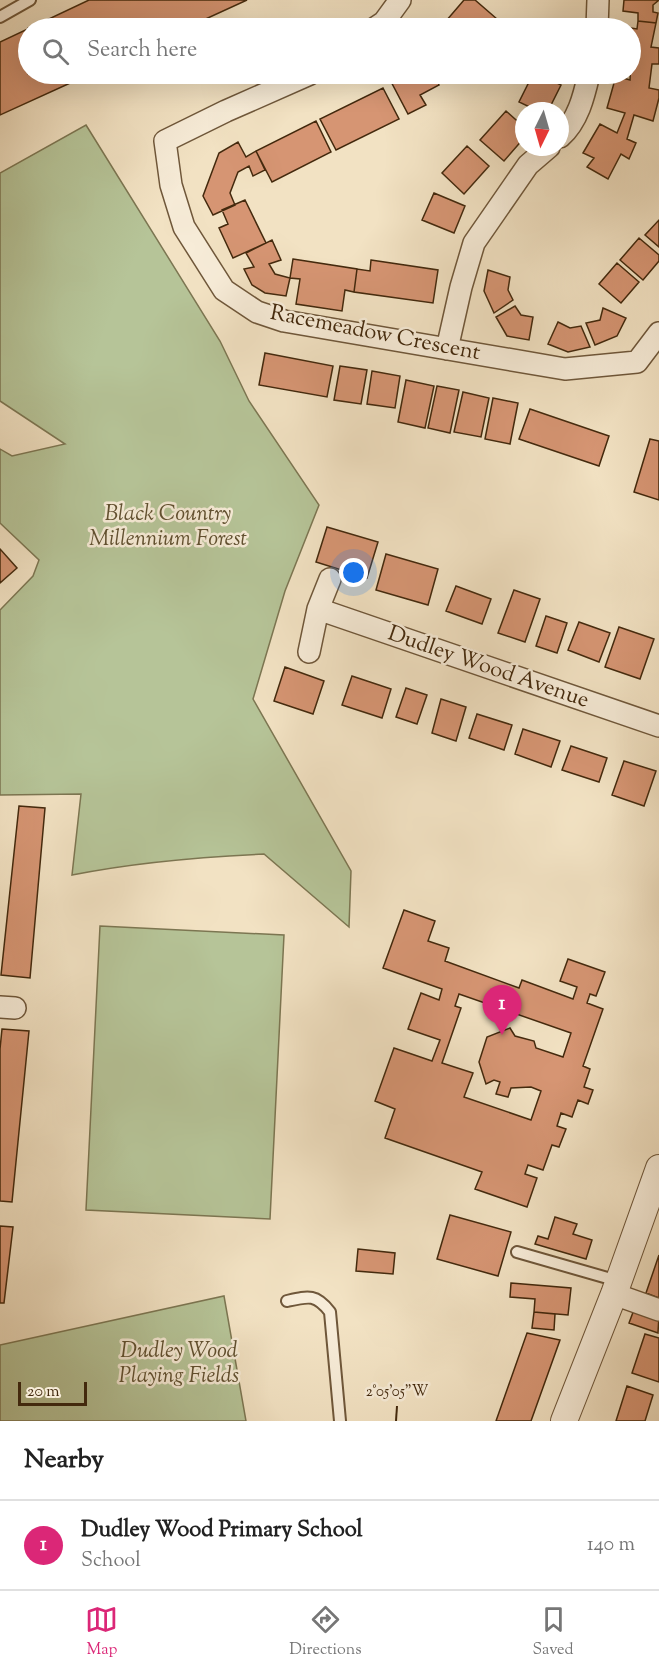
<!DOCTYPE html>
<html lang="en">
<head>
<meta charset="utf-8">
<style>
  body { margin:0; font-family:"Sorts Mill Goudy",serif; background:#f6f6f6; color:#222 }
  .compass { position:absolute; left:515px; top:102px; width:54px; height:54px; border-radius:50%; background:#fff; box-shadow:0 6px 24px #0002; rotate:185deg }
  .scale { position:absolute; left:18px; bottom:15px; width:69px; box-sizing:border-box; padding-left:6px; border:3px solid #43290d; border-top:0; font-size:16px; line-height:21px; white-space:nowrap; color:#43290d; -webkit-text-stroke:4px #f7ecd8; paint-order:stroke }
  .you { position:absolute; left:354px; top:573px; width:21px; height:21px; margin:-15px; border:4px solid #fff; border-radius:50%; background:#1a73e8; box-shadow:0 0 0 9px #1a73e833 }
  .badge { display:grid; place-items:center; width:39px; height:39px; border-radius:50%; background:#db2777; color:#fff; font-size:20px; font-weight:700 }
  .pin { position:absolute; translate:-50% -50px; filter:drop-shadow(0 2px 3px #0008) }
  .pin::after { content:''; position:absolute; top:32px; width:21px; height:18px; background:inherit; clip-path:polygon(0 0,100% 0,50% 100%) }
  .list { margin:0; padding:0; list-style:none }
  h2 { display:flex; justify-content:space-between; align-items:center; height:78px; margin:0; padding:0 24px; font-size:26px }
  h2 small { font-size:20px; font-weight:400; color:#767676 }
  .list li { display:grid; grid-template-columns:39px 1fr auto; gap:18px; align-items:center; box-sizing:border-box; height:90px; padding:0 24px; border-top:2px solid #e0e0e0 }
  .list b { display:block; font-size:22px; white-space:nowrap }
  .list p { margin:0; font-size:20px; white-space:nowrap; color:#767676 }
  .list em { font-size:20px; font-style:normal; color:#767676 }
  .icon { flex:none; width:33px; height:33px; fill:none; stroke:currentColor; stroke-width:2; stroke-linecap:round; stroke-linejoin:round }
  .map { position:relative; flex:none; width:659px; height:1421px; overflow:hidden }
  .search { position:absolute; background:#fff; box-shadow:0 6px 24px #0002; left:18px; right:18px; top:18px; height:66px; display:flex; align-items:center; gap:15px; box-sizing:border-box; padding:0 21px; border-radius:33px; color:#767676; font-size:22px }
  .sheet { height:168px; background:#fff }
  nav { display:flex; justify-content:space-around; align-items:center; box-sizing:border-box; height:84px; border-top:2px solid #e0e0e0; background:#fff; font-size:16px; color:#767676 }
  nav a { display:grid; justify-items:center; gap:3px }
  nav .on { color:#db2777 }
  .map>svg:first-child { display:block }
</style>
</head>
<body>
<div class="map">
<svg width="659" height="1421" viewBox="0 0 659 1421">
  <rect width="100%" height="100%" fill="#f2e2c3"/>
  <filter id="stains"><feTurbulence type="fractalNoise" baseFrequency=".00333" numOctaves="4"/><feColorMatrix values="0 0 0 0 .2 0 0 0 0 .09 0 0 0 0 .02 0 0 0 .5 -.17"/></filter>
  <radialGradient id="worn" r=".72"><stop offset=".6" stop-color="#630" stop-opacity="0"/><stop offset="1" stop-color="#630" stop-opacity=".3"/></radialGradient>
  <path fill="#b6c498" stroke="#7c7652" stroke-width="1.5" d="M86,125l134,216 29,60 70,104 -34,86 -32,108 98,172 -2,56 -85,-73c-65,3 -128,8 -192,21l9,-81 -81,1v-185l33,-34 6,-16 -39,-37v-74l12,7 53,-12 -65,-43v-228z
    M100,926l184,9 -14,284 -184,-9z
    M224,1296l22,125h-246v-76z"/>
  <path fill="#d69573" stroke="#43290d" stroke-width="1.5" fill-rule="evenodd" d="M89,0h158l-61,28h-158v46h62l-90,41v-73z
    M464,0h11l22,19 -8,9h-49z
    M624,0h35l-6,5v7l5,1 -2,10 -18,-2v-8l-15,-2z
    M638,21l18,2 -5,24 8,1v16h-7l-3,24 10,2v8l-6,23 -19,-6 -7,24 9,4 -7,16 -8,-5 -13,25 -21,-12 7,-9 -11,-5 17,-29 17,9 8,-20 -18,-5 9,-32 14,4 1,-19 -1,-33h-12v-2l19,3z
    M387,74h46l6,11 -19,10 6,10 -18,9z
    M533,74h6l22,11 -13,26h-10l-19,-9z
    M383,88l16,31 -63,31 -16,-31z
    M506,111l18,16v11l-20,23 -24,-21z
    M316,121l15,31 -59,30 -16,-31z
    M238,142l8,15 10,-6 9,19 -12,6 -4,-10 -11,6 -8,21 5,12 -22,10 -10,-19 16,-43z
    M467,146l22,20 -25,28 -22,-21z
    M434,193l31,13 -11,27 -32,-13z
    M245,200l21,43 -33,15 -14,-30 9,-4 -6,-14z
    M659,220v27l-14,-12z
    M639,238l20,17v6l-16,19 -23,-20z
    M272,240l9,20 -12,4 6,10 15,4 -4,18 -21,-3 -13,-8 -8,-16 10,-2 -8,-14z
    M293,259l64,10 -3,23 -9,-2 -3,21 -46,-7 4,-25 -10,-1z
    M371,260l67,10 -5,33 -79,-11 3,-23 13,2z
    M617,263l22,19 -18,21 -22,-19z
    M488,270l22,7 -2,13 5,10 -19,13 -10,-22z
    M515,306l6,9 12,2 -4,23 -22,-4 -11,-19z
    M603,308l23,10 -9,18 -22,9 -9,-22 14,-3z
    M558,322l12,6 11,-2 9,21 -22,5 -20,-8z
    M265,353l68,13 -6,31 -68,-12z
    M340,366l27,4 -6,34 -27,-4z
    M372,371l28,5 -5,32 -28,-4z
    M406,380l28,6 -9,42 -27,-6z
    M437,386l22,4 -9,43 -22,-5z
    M463,392l26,6 -8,39 -27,-5z
    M493,398l25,5 -8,41 -25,-5z
    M530,409l79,27 -10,30 -80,-27z
    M650,439l9,2v59l-25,-8z
    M327,527l51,15 -11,36 -51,-16z
    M0,549l17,19 -17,15z
    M386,554l52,15 -10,36 -52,-15z
    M456,586l35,13 -9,25 -36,-13z
    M514,590l26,9 -15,43 -27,-9z
    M546,616l21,7 -10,30 -21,-7z
    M579,622l31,11 -11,29 -31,-12z
    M619,627l35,12 -14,40 -35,-12z
    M285,667l39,14 -11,33 -39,-13z
    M352,676l39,13 -9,29 -40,-13z
    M406,688l21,7 -10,29 -21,-7z
    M441,699l25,8 -10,34 -24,-8z
    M477,714l35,11 -8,25 -35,-12z
    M523,729l37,12 -9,26 -36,-13z
    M571,746l36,12 -8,24 -37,-12z
    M624,761l32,10 -12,35 -32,-11z
    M19,806l26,2 -15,170 -29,-3z
    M404,910l31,11 -7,20 21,7 -4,13 74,27 3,-8 51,19 4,-12 -17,-6 8,-22 37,13 -9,24 -6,-2 -3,9 16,6 -20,57 7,3 -6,18 9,3 -5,14 -10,-4 -6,17 -11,-4 -4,13 9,3 -7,18 -7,-2 -9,25 -15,-5 -3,9 12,4 -10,29 -52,-18 7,-17 -97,-34 10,-29 -20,-8 19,-53 38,13 8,-21 -32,-11 13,-36 18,7 3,-11 -59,-21zM459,994l112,39 -8,24 -27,-9 -2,-7 -19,-5 -5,-8 -23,9 -8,25 7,22 8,-4 6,2 -4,12 12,3 3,-9 20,-1 10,4 -10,29 -67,-23 9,-24 -31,-10 19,-55 -6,-2z
    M2,1029l27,2 -17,171 -12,-1v-152z
    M450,1215l61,17 -13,44 -61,-17z
    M555,1217l22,7 -4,10 19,6 -6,19 -51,-15 3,-8 10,3z
    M0,1226l13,1 -9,76h-4z
    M358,1249l37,4 -2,21 -37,-3z
    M659,1255v43l-13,-5z
    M511,1283l60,5 -3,27 -34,-3 1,-13 -25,-2z
    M635,1307l24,8 -1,18 -29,-10z
    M534,1312l21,2 -1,16 -22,-2z
    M527,1333l33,7 -29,81h-35z
    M645,1334l14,4v44l-27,-9z
    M627,1386l26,9 -8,26h-29z"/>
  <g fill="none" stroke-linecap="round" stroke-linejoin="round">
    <defs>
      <path id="service" d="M0,17l30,-17
        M517,1252l101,29
        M287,1301c22,-5 29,-7 43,11l10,109"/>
      <path id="minor" d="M375,28l9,-6 16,-22
        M597,28l1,-28
        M310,74l-84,37 -61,30 6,44 13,42 40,63 33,22 27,9 281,48 72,-7 22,-29
        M560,137c18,-16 24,-41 29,-63
        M447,349l14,-62 13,-44 54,-78 21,-18
        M318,609l341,117
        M309,652l9,-43 12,-30
        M0,1007l15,1
        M614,1294l45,16"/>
      <path id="tertiary" d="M564,1421l50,-127 45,-126"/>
    </defs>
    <use href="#service" stroke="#6f573a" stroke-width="14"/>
    <use href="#minor" stroke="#6f573a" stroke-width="24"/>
    <use href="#tertiary" stroke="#6f573a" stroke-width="28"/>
    <use href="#service" stroke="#f7ecd8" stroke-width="10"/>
    <use href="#minor" stroke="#f7ecd8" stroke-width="21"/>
    <use href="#tertiary" stroke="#f7ecd8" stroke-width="26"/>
  </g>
  <path fill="none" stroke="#43290d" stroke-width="2" d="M396,1421l1,-15"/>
  <g text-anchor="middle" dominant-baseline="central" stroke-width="5" stroke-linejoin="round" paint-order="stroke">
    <g font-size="22" fill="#43290d" stroke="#f7ecd8">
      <text transform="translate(375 334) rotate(11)">Racemeadow Crescent</text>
      <text transform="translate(488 668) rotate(19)">Dudley Wood Avenue</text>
    </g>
    <g font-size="22" font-style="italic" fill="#605030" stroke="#f7ecd8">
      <text x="168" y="515">Black Country<tspan x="168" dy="25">Millennium Forest</tspan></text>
      <text x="179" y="1352">Dudley Wood<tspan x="179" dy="25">Playing Fields</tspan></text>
    </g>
  </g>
  <g font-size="15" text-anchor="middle" fill="#43290d" stroke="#f7ecd8" stroke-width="5" stroke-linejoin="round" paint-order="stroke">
    <text x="397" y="1396">2°05'05"W</text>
  </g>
  <rect width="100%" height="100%" filter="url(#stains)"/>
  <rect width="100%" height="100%" fill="url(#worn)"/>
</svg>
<svg class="compass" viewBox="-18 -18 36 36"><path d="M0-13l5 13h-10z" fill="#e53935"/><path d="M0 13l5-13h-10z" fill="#767676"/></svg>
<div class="scale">20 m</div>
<div class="you"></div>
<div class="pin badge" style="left:502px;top:1035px">1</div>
<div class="search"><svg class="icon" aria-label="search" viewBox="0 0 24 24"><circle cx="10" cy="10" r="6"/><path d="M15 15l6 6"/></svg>Search here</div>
</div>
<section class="sheet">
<h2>Nearby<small></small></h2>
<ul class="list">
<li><span class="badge">1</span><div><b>Dudley Wood Primary School</b><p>School</p></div><em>140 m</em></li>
</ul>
</section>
<nav>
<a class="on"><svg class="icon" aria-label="map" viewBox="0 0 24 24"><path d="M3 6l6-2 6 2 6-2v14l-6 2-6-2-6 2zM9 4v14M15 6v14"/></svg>Map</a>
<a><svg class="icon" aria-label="directions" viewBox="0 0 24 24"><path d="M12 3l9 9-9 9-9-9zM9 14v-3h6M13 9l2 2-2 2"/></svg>Directions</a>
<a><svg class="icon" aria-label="saved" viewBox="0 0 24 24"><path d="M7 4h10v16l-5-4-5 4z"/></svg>Saved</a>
</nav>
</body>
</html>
